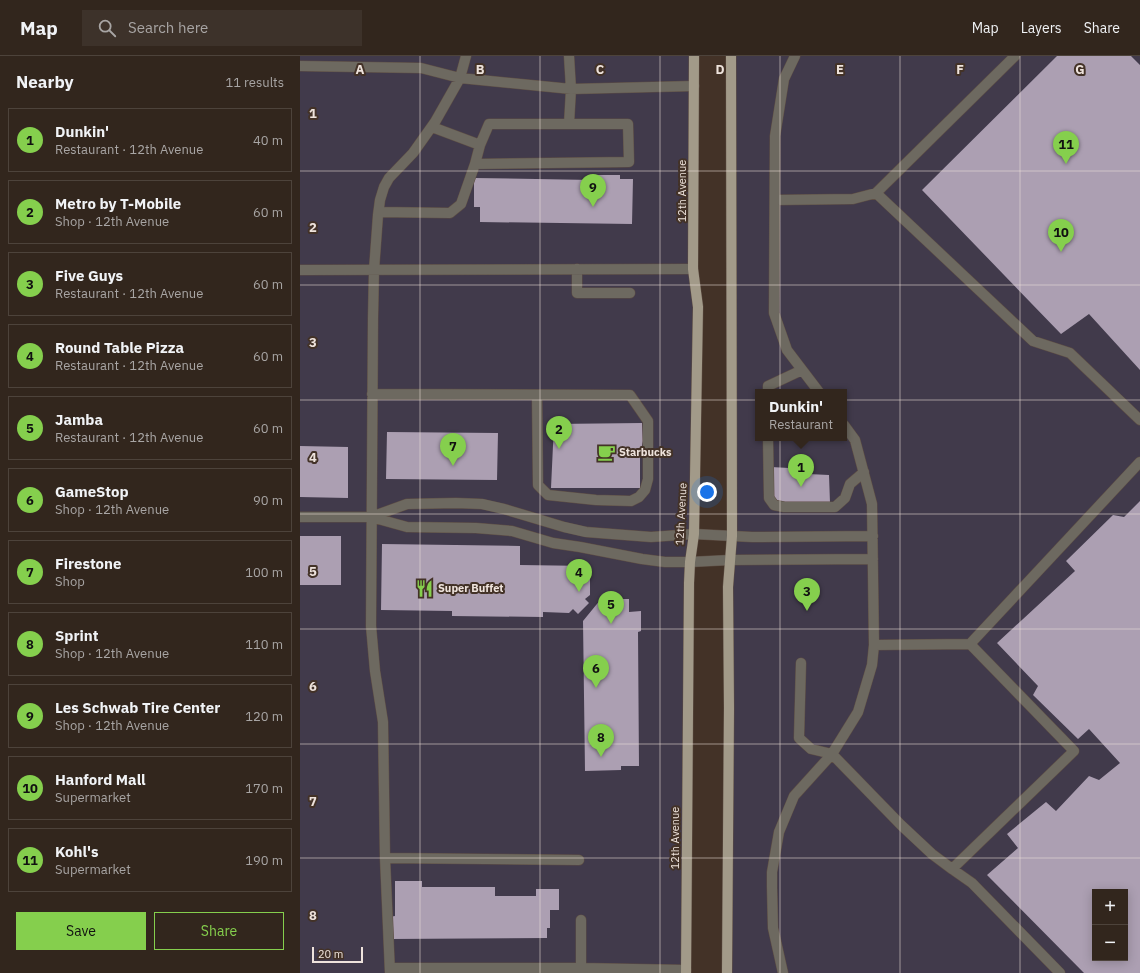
<!DOCTYPE html>
<html lang="en">
<head>
<meta charset="utf-8">
<style>
  body { margin:0; font-family:"IBM Plex Sans",sans-serif; background:#3d322a; color:#f1f3f6 }
  .controls { position:absolute; right:12px; bottom:12px; display:grid; overflow:hidden; border-radius:0px; box-shadow:0 2px 10px #0003 }
  .controls button { width:36px; height:36px; display:grid; place-items:center; padding:0; border:0; border-bottom:1px solid #4d433b; background:#32261d; color:#f1f3f6; font:20px sans-serif }
  .scale { position:absolute; left:12px; bottom:10px; width:51px; box-sizing:border-box; padding-left:4px; border:2px solid #eee3dc; border-top:0; font-size:11px; line-height:14px; white-space:nowrap; color:#eee3dc; -webkit-text-stroke:3px #433227; paint-order:stroke }
  .you { position:absolute; left:407px; top:436px; width:14px; height:14px; margin:-10px; border:3px solid #fff; border-radius:50%; background:#1a73e8; box-shadow:0 0 0 6px #1a73e833 }
  .badge { display:grid; place-items:center; width:26px; height:26px; border-radius:50%; background:#85cf4d; color:#111; font-size:13px; font-weight:700 }
  .pin { position:absolute; translate:-50% -33px; filter:drop-shadow(0 1px 2px #0008) }
  .pin::after { content:''; position:absolute; top:21px; width:14px; height:12px; background:inherit; clip-path:polygon(0 0,100% 0,50% 100%) }
  .popup { position:absolute; left:455px; top:333px; width:92px; height:52px; box-sizing:border-box; display:grid; place-content:center; border-radius:0px; background:#32261d; filter:drop-shadow(0 1px 3px #0005); font-size:13px; white-space:nowrap; color:#a8a5a4 }
  .popup b { font-size:15px; color:#f1f3f6 }
  .popup::after { content:''; position:absolute; left:50%; top:100%; margin-left:-8px; border:8px solid transparent; border-top-color:#32261d }
  .list { margin:0; padding:0; list-style:none }
  h2 { display:flex; justify-content:space-between; align-items:center; height:52px; margin:0; padding:0 16px; font-size:17px }
  h2 small { font-size:13px; font-weight:400; color:#a8a5a4 }
  .list li { display:grid; grid-template-columns:26px 1fr auto; gap:12px; align-items:center; box-sizing:border-box; height:64px; margin:0 8px 8px; padding:0 8px; border:1px solid #4d433b; border-radius:0px }
  .list b { display:block; font-size:15px; white-space:nowrap }
  .list p { margin:0; font-size:13px; white-space:nowrap; color:#a8a5a4 }
  .list em { font-size:13px; font-style:normal; color:#a8a5a4 }
  .actions { display:flex; gap:8px; padding:12px 16px }
  .actions a { flex:1; padding:9px 0; border:1px solid #85cf4d; border-radius:0px; text-align:center; font-size:14px; color:#85cf4d }
  .actions .main { background:#85cf4d; color:#111 }
  .icon { flex:none; width:22px; height:22px; fill:none; stroke:currentColor; stroke-width:2; stroke-linecap:round; stroke-linejoin:round }
  .map { position:relative; flex:none; width:840px; height:917px; overflow:hidden }
  header { display:flex; align-items:center; gap:24px; box-sizing:border-box; height:56px; padding:0 20px; background:#32261d; border-bottom:1px solid #4d433b }
  header strong { font-size:19px }
  nav { display:flex; gap:22px; margin-inline-start:auto; font-size:14px }
  .search { width:280px; height:36px; background:#3d322a; display:flex; align-items:center; gap:10px; box-sizing:border-box; padding:0 14px; border-radius:0px; color:#a8a5a4; font-size:15px }
  main { display:flex }
  aside { flex:1; background:#32261d }
  .map>svg:first-child { display:block }
</style>
</head>
<body>
<header>
<strong>Map</strong>
<div class="search"><svg class="icon" aria-label="search" viewBox="0 0 24 24"><circle cx="10" cy="10" r="6"/><path d="M15 15l6 6"/></svg>Search here</div>
<nav><a>Map</a><a>Layers</a><a>Share</a></nav>
</header>
<main>
<aside>
<h2>Nearby<small>11 results</small></h2>
<ul class="list">
<li><span class="badge">1</span><div><b>Dunkin'</b><p>Restaurant · 12th Avenue</p></div><em>40 m</em></li>
<li><span class="badge">2</span><div><b>Metro by T-Mobile</b><p>Shop · 12th Avenue</p></div><em>60 m</em></li>
<li><span class="badge">3</span><div><b>Five Guys</b><p>Restaurant · 12th Avenue</p></div><em>60 m</em></li>
<li><span class="badge">4</span><div><b>Round Table Pizza</b><p>Restaurant · 12th Avenue</p></div><em>60 m</em></li>
<li><span class="badge">5</span><div><b>Jamba</b><p>Restaurant · 12th Avenue</p></div><em>60 m</em></li>
<li><span class="badge">6</span><div><b>GameStop</b><p>Shop · 12th Avenue</p></div><em>90 m</em></li>
<li><span class="badge">7</span><div><b>Firestone</b><p>Shop</p></div><em>100 m</em></li>
<li><span class="badge">8</span><div><b>Sprint</b><p>Shop · 12th Avenue</p></div><em>110 m</em></li>
<li><span class="badge">9</span><div><b>Les Schwab Tire Center</b><p>Shop · 12th Avenue</p></div><em>120 m</em></li>
<li><span class="badge">10</span><div><b>Hanford Mall</b><p>Supermarket</p></div><em>170 m</em></li>
<li><span class="badge">11</span><div><b>Kohl's</b><p>Supermarket</p></div><em>190 m</em></li>
</ul>
<div class="actions"><a class="main">Save</a><a>Share</a></div>
</aside>
<div class="map">
<svg width="840" height="917" viewBox="0 0 840 917">
  <rect width="100%" height="100%" fill="#433227"/>
  <path fill="#413a4b" fill-rule="evenodd" d="M0,0h394l4,251 -12,666h-386z
    M431,0h409v917h-413zM458,336h86v46h-86zM795,836h30v66h-30z"/>
  <path fill="#ac9fb2" fill-rule="evenodd" d="M757,0h74l9,9v305l-51,-56 -28,20 -139,-144z
    M293,119h27v4h13l-1,45 -152,-2v-15h-6v-29l118,2z
    M342,367l1,18 -3,13v34h-89l3,-64z
    M87,376l111,1 -1,47 -111,-1z
    M0,390l48,1v51l-48,-1z
    M471,411l36,2 1,5 21,1 1,28 -54,-1 -5,-8z
    M840,445v472h-56l-97,-98 31,-27 -11,-14 39,-32 10,9 33,-35 10,4 21,-17 -31,-34 -11,10 -45,-44 5,-9 -41,-43 78,-72 -9,-10 47,-46 11,2zM795,836h30v66h-30z
    M0,480h41v49h-41z
    M82,488l138,2v19l70,1v29l-5,4 4,4 -11,11 -5,-5 -4,4 -26,-1v5l-91,-1v-5l-71,-1z
    M301,543h28v13l12,-1v20l-3,1 1,134h-18v4l-36,1 -2,-150z
    M95,825h27v6h73v9h41v-7h23v21h-9v18h-3v10l-158,1v-22l6,-1z"/>
  <g fill="none" stroke-linecap="round" stroke-linejoin="round">
    <defs>
      <path id="minor" d="M495,0l-11,23 -9,57 -1,177 13,37 32,42
        M0,10l121,2 39,10 111,11 123,-3
        M269,68l2,-35 -2,-33
        M175,108l154,-2 -1,-38h-139l-9,21
        M576,137l157,148 37,12 70,67
        M475,144l78,-1 23,-6 139,-137
        M79,156l71,1 11,-9 14,-40 5,-19 -48,-18
        M277,213v24h53
        M0,214l393,-1
        M468,336v-6l34,-16
        M72,338l258,1 18,26v58l-3,11 -6,7 -8,4 -35,-1 -48,-5 -10,-10 -1,-90
        M468,382l1,60 5,7 10,2h51l10,-9 5,-14 14,-12
        M0,461h71l36,10 69,1 36,3 41,12 27,4 62,12 23,3h25l40,-2 143,-1
        M71,461l36,-13 49,-1 26,1 22,5 60,18 22,5 65,5 43,-3 58,3 121,-1
        M670,588l170,-182
        M501,607l-2,75 12,11 21,5 69,71 31,29 20,15 122,-118 -104,-107 -96,1
        M85,802l194,2
        M652,813l20,14 88,90
        M281,864v48
        M90,912h191l105,2
        M90,917l-5,-115 -2,-136 -8,-51 -4,-45 2,-308 1,-48 4,-55 2,-15 4,-13 5,-9 24,-25 22,-31 25,-44 6,-22
        M483,917l-10,-45 -1,-41v-15l7,-40 15,-36 38,-42 26,-42 14,-47 2,-20 -2,-141 -17,-64 -11,-15"/>
      <path id="major" d="M386,917l3,-390 1,-21 4,-28 4,-227 -5,-38 1,-213
        M427,917l2,-265 -1,-121 4,-51 -1,-480"/>
    </defs>
    <use href="#minor" stroke="#5e4e44" stroke-width="11"/>
    <use href="#major" stroke="#5e4e44" stroke-width="11"/>
    <use href="#minor" stroke="#6d6960" stroke-width="10"/>
    <use href="#major" stroke="#a29a89" stroke-width="10"/>
  </g>
  <path fill="none" stroke="#eee3dc" stroke-width="1" stroke-opacity="0.55" d="M120,0v917M240,0v917M360,0v917M480,0v917M600,0v917M720,0v917M0,115h840M0,229h840M0,344h840M0,458h840M0,573h840M0,688h840M0,802h840"/>
  <defs>
    <symbol id="cafe-bare" viewBox="-9 -9 18 18"><path d="M-5.5-4.5H6V0H3Q3 3.5 0 3.5H-2.5Q-5.5 3.5-5.5 0ZM3-3.2v2h1.7v-2ZM-6 4.5H4V6H-6Z" fill="#85cf4d" stroke="#433227" stroke-width="2.5" paint-order="stroke"/></symbol>
    <symbol id="restaurant-bare" viewBox="-9 -9 18 18"><path d="M-5-6h1v4h1v-4h1v4h1v-4h1v5L-1.5 .5V6h-2V.5L-5-1ZM5-6V6H3V1.5H1.5Q1.5-4 5-6Z" fill="#85cf4d" stroke="#433227" stroke-width="2.5" paint-order="stroke"/></symbol>
  </defs>
  <g fill-rule="evenodd">
    <use href="#cafe-bare" x="294" y="384" width="25" height="25"/>
    <use href="#restaurant-bare" x="112" y="520" width="25" height="25"/>
  </g>
  <g text-anchor="middle" dominant-baseline="central" stroke-width="4" stroke-linejoin="round" paint-order="stroke">
    <g font-size="11" fill="#eee3dc" stroke="#433227">
      <text transform="translate(382 135) rotate(-90)">12th Avenue</text>
      <text transform="translate(381 458) rotate(-87)">12th Avenue</text>
      <text transform="translate(375 782) rotate(-90)">12th Avenue</text>
    </g>
    <g font-size="11" font-weight="bold" fill="#eee3dc" stroke="#433227" text-anchor="start">
      <text x="319" y="396">Starbucks</text>
      <text x="138" y="532">Super Buffet</text>
    </g>
  </g>
  <g font-size="13" text-anchor="middle" font-weight="bold" fill="#eee3dc" stroke="#433227" stroke-width="4" stroke-linejoin="round" paint-order="stroke">
    <text x="60" y="18">A</text>
    <text x="180" y="18">B</text>
    <text x="300" y="18">C</text>
    <text x="420" y="18">D</text>
    <text x="540" y="18">E</text>
    <text x="660" y="18">F</text>
    <text x="780" y="18">G</text>
    <text x="13" y="62">1</text>
    <text x="13" y="176">2</text>
    <text x="13" y="291">3</text>
    <text x="13" y="406">4</text>
    <text x="13" y="520">5</text>
    <text x="13" y="635">6</text>
    <text x="13" y="750">7</text>
    <text x="13" y="864">8</text>
  </g>
</svg>
<div class="controls">
<button>+</button>
<button>−</button>
</div>
<div class="scale">20 m</div>
<div class="you"></div>
<div class="pin badge" style="left:501px;top:431px">1</div>
<div class="popup"><b>Dunkin'</b>Restaurant</div>
<div class="pin badge" style="left:259px;top:393px">2</div>
<div class="pin badge" style="left:507px;top:555px">3</div>
<div class="pin badge" style="left:279px;top:536px">4</div>
<div class="pin badge" style="left:311px;top:568px">5</div>
<div class="pin badge" style="left:296px;top:632px">6</div>
<div class="pin badge" style="left:153px;top:410px">7</div>
<div class="pin badge" style="left:301px;top:701px">8</div>
<div class="pin badge" style="left:293px;top:151px">9</div>
<div class="pin badge" style="left:761px;top:196px">10</div>
<div class="pin badge" style="left:766px;top:108px">11</div>
</div>
</main>
</body>
</html>
